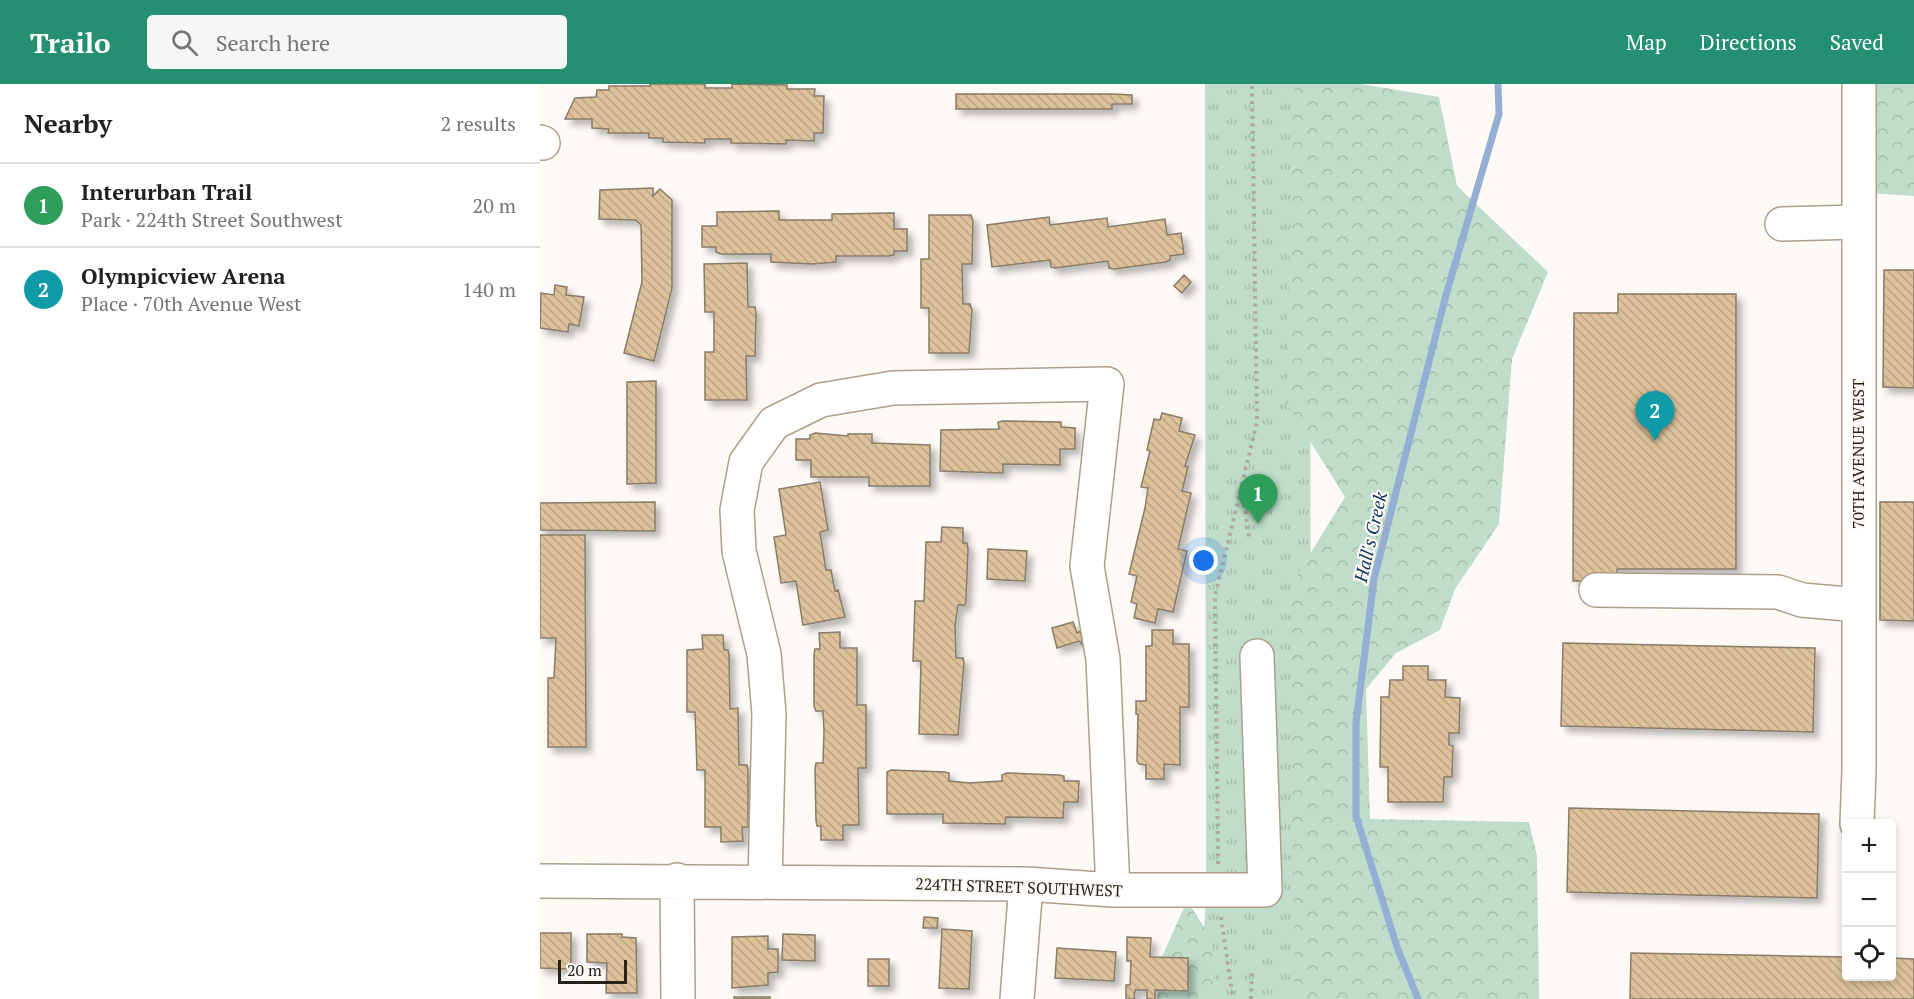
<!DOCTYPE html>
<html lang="en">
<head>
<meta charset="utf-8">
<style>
  body { margin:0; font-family:"PT Serif",serif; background:#f6f6f6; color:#202124 }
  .controls { position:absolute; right:18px; bottom:18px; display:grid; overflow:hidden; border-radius:6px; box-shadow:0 3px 9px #0003 }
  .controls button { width:54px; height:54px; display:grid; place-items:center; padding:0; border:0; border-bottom:2px solid #e0e0e0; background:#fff; color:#202124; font:30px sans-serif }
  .scale { position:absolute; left:18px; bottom:15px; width:69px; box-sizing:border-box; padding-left:6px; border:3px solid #27211a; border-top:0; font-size:16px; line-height:21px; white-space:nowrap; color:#27211a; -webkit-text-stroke:4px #fdfaf6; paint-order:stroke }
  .you { position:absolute; left:664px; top:477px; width:21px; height:21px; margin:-15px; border:4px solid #fff; border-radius:50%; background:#1a73e8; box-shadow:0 0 0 9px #1a73e833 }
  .badge { display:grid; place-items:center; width:39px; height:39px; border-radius:50%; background:#24906f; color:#fff; font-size:20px; font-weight:700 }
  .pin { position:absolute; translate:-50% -50px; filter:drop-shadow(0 2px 3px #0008) }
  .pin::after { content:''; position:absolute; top:32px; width:21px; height:18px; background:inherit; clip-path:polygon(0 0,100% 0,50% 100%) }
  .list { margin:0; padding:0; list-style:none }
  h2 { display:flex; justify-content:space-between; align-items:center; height:78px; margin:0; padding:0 24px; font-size:26px }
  h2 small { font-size:20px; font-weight:400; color:#757577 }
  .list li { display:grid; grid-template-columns:39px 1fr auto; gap:18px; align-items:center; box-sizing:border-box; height:84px; padding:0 24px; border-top:2px solid #e0e0e0 }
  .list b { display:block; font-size:22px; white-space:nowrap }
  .list p { margin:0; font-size:20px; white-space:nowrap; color:#757577 }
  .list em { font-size:20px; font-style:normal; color:#757577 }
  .icon { flex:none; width:33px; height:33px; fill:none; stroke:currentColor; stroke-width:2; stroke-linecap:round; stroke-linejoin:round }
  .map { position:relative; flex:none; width:1374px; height:915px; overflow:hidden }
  header { display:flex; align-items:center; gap:36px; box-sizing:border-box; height:84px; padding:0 30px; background:#24906f; color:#fff }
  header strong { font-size:28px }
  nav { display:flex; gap:33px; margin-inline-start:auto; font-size:21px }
  .search { width:420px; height:54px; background:#f6f6f6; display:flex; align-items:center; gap:15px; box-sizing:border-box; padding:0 21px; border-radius:6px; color:#757577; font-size:22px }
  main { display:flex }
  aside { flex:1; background:#fff }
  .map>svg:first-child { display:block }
</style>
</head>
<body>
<header>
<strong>Trailo</strong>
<div class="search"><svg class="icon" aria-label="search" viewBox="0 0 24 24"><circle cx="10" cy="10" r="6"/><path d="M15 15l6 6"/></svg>Search here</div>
<nav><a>Map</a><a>Directions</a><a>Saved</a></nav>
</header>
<main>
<aside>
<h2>Nearby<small>2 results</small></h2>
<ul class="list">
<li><span class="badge" style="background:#2e9e5b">1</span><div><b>Interurban Trail</b><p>Park · 224th Street Southwest</p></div><em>20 m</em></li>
<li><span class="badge" style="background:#0f9aa8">2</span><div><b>Olympicview Arena</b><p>Place · 70th Avenue West</p></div><em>140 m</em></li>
</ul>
</aside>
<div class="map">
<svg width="1374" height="915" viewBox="0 0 1374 915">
  <defs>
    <pattern id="grass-tufts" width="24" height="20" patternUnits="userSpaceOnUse" patternTransform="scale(1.5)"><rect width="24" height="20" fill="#bfddca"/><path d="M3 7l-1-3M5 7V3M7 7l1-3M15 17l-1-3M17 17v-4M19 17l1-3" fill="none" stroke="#a4bdad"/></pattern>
    <pattern id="forest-crowns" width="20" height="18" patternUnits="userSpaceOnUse" patternTransform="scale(1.5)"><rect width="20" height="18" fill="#bfddca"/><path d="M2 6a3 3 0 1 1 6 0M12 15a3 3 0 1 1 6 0" fill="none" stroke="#a4bdad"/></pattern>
    <pattern id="building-back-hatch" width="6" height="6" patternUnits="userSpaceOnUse" patternTransform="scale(1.5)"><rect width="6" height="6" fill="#ddc19b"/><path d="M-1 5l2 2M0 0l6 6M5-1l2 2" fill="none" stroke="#bea685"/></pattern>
    <filter id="shadow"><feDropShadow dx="5.5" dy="5.5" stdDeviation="3" flood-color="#0004"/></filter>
  </defs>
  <rect width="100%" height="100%" fill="#fdfaf6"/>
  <path fill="url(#grass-tufts)" d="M665,0h105l1,810 -5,105h-105l5,-106z"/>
  <path fill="url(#forest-crowns)" d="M754,0h67l78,13 18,89 91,86 -36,87 -13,165 -44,65 -15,41 -44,23 -30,36 4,130 159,3 8,34 2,143h-245l-3,-414 54,-88 -59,-94z
    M1330,0h44v112l-45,-3z
    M647,817l25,38 3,60h-58l3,-38z"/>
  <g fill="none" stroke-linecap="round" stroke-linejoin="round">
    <path stroke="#94afd3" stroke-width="7" d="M878,915l-21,-52 -41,-131v-93l18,-144 72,-284 53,-181 -1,-30"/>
  </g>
  <path fill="url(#building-back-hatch)" stroke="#897b69" stroke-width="1.5" filter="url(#shadow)" d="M110,0h55v4h27v-4l55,1v4h28l-1,7h10l-1,37h-9v8l-28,-1v4l-55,-1v-4h-26v4l-42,-1v-4h-14v-5h-41l1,-4 -17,-1v-9h-27l10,-21 21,-1 1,-7h12v-4h41z
    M416,10h156l20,1v9h-20v5h-156z
    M113,104v8l7,-7 12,11v88l-18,73 -30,-8 18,-71 -1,-57 -5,-5 -37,-1 1,-29z
    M239,127v9h53v-6l62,-1v16h13v22h-13v4l-5,1h-53v6l-24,2 -41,-2v-8h-50l-5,-2v-5h-14v-21h15v-14z
    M389,131h42l2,6 -1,43h-10l1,40h7l2,6 -3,43h-40v-45h-8v-49h8z
    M509,133l1,8 57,-7 1,9 57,-8 2,16 14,-2 3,21 -14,2v4l-4,2 -52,7 -5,-1 -1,-7 -53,7 -4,-1 -1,-7 -58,7 -5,-42z
    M207,179l1,44h7l1,6 -1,43h-9l1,44h-42v-48h9v-40h-9l-1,-48z
    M1344,186h30v118l-31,-1z
    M644,191l7,7 -9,11 -8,-7z
    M15,201l12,2 -1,8 18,2 -5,29 -10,-2 -1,8 -28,-4 1,-35 13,2z
    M1078,210h118v275h-119v12h-44l1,-268h44z
    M116,297v102l-29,1v-102z
    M622,329l20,5 -3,13 16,4 -10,31 3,1 -6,24 9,2 -13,56 9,2 -14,61 -15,-3 -3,14 -21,-5 3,-14 -6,-2 6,-26 -8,-2 16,-66 3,-20 -7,-1 9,-36 -3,-1 7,-31 6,1z
    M463,337l58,1v5l14,1v21h-15v16l-57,-1v9l-63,-2 1,-41 58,-1 -1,-7z
    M275,349l33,3v-2h24v9l58,2v41h-61v-9h-58v-17h-15v-21h14v-4z
    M280,398l8,48 -8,2 6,38h5l4,21 3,-1 7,27 -42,8 -7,-44 -15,2 -7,-46 12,-2 -7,-46z
    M115,418v29l-115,-1v-27z
    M1340,418h34v119l-34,-1z
    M402,443l21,1v15h4l1,5 -2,53 -1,4h-7l-3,20 1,33h7l1,5 -6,72 -39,-1 2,-73h-8l2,-60h9l2,-59h15z
    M0,451h45l1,212h-38v-69h6l2,-40h-16z
    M448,465l39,2 -2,30 -38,-2z
    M533,538l4,11 4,-2 1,13 -3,-3 -22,7 -5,-20z
    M612,546h21v14h16v63h-9v58l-16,-1v15h-18v-14l-7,-1 -2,-3 1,-47h-2v-13h10v-55h6z
    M300,548v16h17v57h9v63h-8l1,57h-16v15h-22v-14h-4l-1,-5 -1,-53 1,-5h7l1,-32 -1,-20h-7l-2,-5v-52l1,-5h5l-1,-16z
    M162,551h21l1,15h4l1,5 1,54 8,-1 1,57h8l1,4v58h-6l1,14 -22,1v-15h-16v-57h-8l-2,-58h-8v-62l16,-1z
    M1023,559l252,5 -2,84 -252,-6z
    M863,582h25v14h18l-1,17 15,1 -1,35h-10v12l4,1 -1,31h-8l-1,25h-55v-35h-8l1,-70h8l1,-17h13z
    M351,686l54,2 4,1v8l20,2 33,-2v-6l5,-2 52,2 5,1v5h15l-1,21h-14l-1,16 -57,-1 -1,7 -62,-1v-9h-56v-42z
    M1029,724l250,6 -2,84 -250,-6z
    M384,833l14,1 -1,10h-14z
    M402,845l30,2 -3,58 -30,-1z
    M0,849h31v36l-31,-1z
    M47,850h35v3l14,1 1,55h-31l1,-30 -20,-1z
    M243,850l32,1v26l-33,-1z
    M228,852v13h10v23l-10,1v12l-36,3v-51z
    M587,853l24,1 -1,19 38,1v33l-33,-1v9h-8v-9h-12l-1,9h-8v-14h4l1,-24h-4z
    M517,864l59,4 -2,29 -59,-3z
    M1091,869l215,4v19h46v-18l22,1v40h-284z
    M328,875h21v27h-21z
    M194,913h36v2h-36z"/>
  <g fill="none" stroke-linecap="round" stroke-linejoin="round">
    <defs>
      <path id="minor" d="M0,58l3,1
        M1242,140l76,-2
        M1056,506l182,2 24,8 56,5
        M1317,740l2,-54v-686
        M137,796l1,119
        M0,797l486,3 87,6h152l-8,-234
        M225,798l4,-168 -5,-60 -25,-103 -2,-41 9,-48 28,-39 47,-23 72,-12 214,-4 -20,182 16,93 10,231
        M477,915l9,-115"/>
    </defs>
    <use href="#minor" stroke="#ae9f8c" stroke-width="36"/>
    <path stroke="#ada9a4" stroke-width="4" stroke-dasharray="3 4.5" stroke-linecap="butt" d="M702,405l7,48
      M678,780l-3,-268 42,-174 -5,-338
      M681,833l12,82
      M711,915l1,-26"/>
    <use href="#minor" stroke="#fff" stroke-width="33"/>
  </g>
  <g text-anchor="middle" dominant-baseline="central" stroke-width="4.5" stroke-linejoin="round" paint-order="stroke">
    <g font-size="16" fill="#27211a" stroke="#fdfaf6">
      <text transform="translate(1318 370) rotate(-90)">70TH AVENUE WEST</text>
      <text transform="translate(479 803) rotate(2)">224TH STREET SOUTHWEST</text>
    </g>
    <g font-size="18" font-style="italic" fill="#0a325e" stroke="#fdfaf6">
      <text transform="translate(830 453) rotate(-77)">Hall's Creek</text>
    </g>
  </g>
</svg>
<div class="controls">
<button>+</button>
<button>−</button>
<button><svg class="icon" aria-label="locate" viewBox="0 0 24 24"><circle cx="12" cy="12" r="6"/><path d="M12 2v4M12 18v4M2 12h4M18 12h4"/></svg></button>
</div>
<div class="scale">20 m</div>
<div class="you"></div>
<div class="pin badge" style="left:718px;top:440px;background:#2e9e5b">1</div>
<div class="pin badge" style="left:1115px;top:357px;background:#0f9aa8">2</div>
</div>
</main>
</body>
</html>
